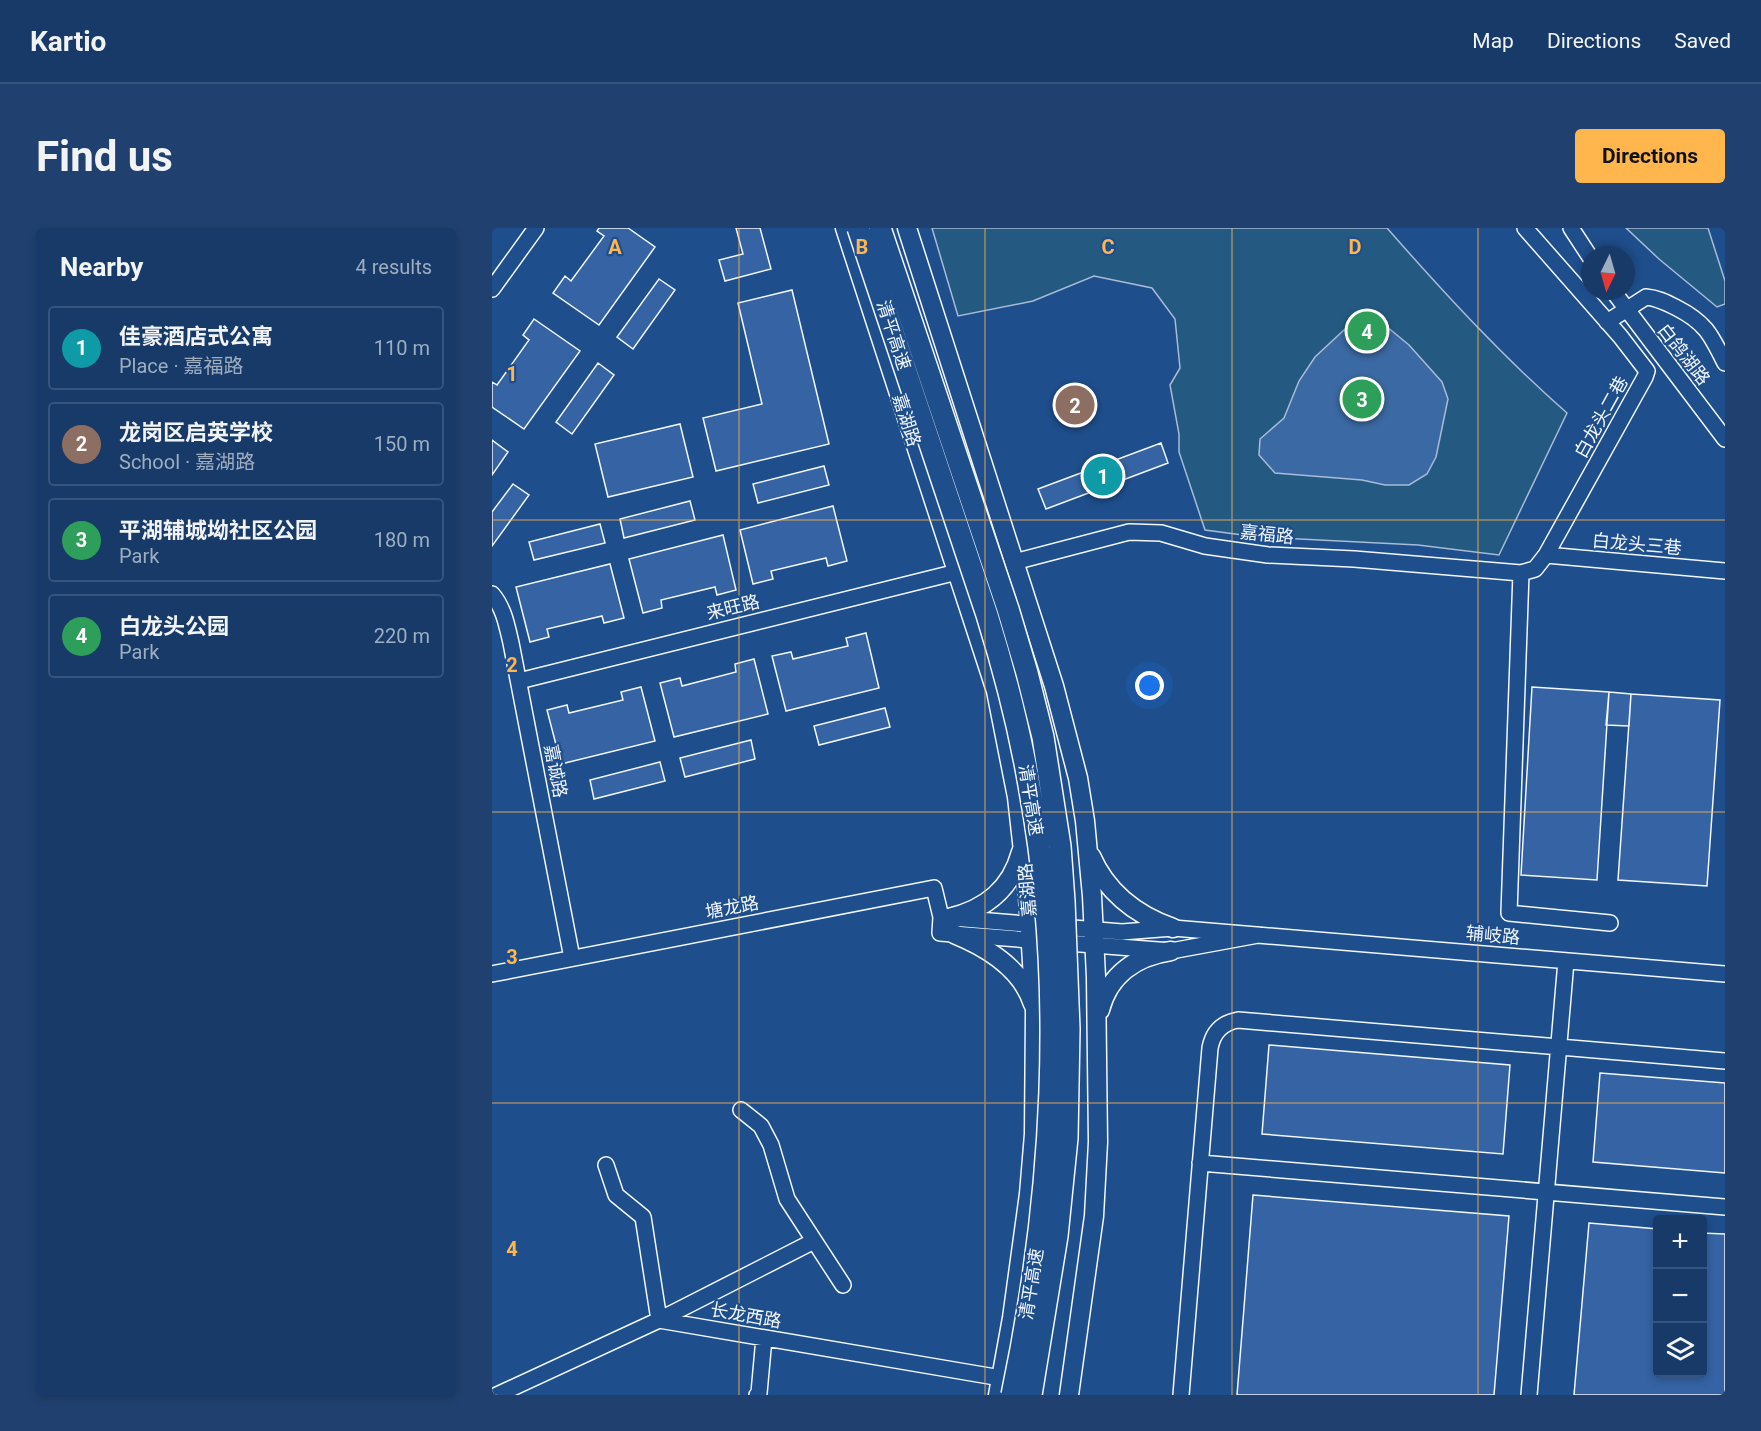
<!DOCTYPE html>
<html lang="en">
<head>
<meta charset="utf-8">
<style>
  body { margin:0; font-family:Roboto,"Noto Sans SC",sans-serif; background:#20416f; color:#f1f3f6 }
  .controls { position:absolute; right:18px; bottom:18px; display:grid; overflow:hidden; border-radius:6px; box-shadow:0 3px 9px #0003 }
  .controls button { width:54px; height:54px; display:grid; place-items:center; padding:0; border:0; border-bottom:2px solid #36547d; background:#173a69; color:#f1f3f6; font:30px sans-serif }
  .compass { position:absolute; left:1089px; top:18px; width:54px; height:54px; border-radius:50%; background:#173a69; box-shadow:0 3px 9px #0003; rotate:185deg }
  .you { position:absolute; left:658px; top:458px; width:21px; height:21px; margin:-15px; border:4px solid #fff; border-radius:50%; background:#1a73e8; box-shadow:0 0 0 9px #1a73e833 }
  .badge { display:grid; place-items:center; width:39px; height:39px; border-radius:50%; background:#ffb74d; color:#fff; font-size:20px; font-weight:700 }
  .pin { position:absolute; translate:-50% -50%; border:3px solid #fff; box-shadow:0 2px 6px #0006 }
  .list { margin:0; padding:0; list-style:none }
  h2 { display:flex; justify-content:space-between; align-items:center; height:78px; margin:0; padding:0 24px; font-size:26px }
  h2 small { font-size:20px; font-weight:400; color:#9eadc0 }
  .list li { display:grid; grid-template-columns:39px 1fr auto; gap:18px; align-items:center; box-sizing:border-box; height:84px; margin:0 12px 12px; padding:0 12px; border:2px solid #36547d; border-radius:6px }
  .list b { display:block; font-size:22px; white-space:nowrap }
  .list p { margin:0; font-size:20px; white-space:nowrap; color:#9eadc0 }
  .list em { font-size:20px; font-style:normal; color:#9eadc0 }
  .icon { flex:none; width:33px; height:33px; fill:none; stroke:currentColor; stroke-width:2; stroke-linecap:round; stroke-linejoin:round }
  .map { position:relative; flex:none; width:1233px; height:1167px; overflow:hidden; border-radius:6px }
  header { display:flex; align-items:center; gap:36px; box-sizing:border-box; height:84px; padding:0 30px; background:#173a69; border-bottom:2px solid #36547d }
  header strong { font-size:28px }
  nav { display:flex; gap:33px; margin-inline-start:auto; font-size:21px }
  .intro { display:flex; align-items:center; justify-content:space-between; box-sizing:border-box; height:144px; padding:0 36px }
  h1 { margin:0; font-size:42px }
  .button { padding:15px 27px; border-radius:6px; background:#ffb74d; color:#111; font-size:21px; font-weight:700 }
  main { display:flex; gap:36px; padding:0 36px }
  aside { flex:1; background:#173a69; border-radius:6px; box-shadow:0 3px 9px #0003 }
  .map>svg:first-child { display:block }
</style>
</head>
<body>
<header>
<strong>Kartio</strong>
<nav><a>Map</a><a>Directions</a><a>Saved</a></nav>
</header>
<div class="intro"><h1>Find us</h1><a class="button">Directions</a></div>
<main>
<aside>
<h2>Nearby<small>4 results</small></h2>
<ul class="list">
<li><span class="badge" style="background:#0f9aa8">1</span><div><b>佳豪酒店式公寓</b><p>Place · 嘉福路</p></div><em>110 m</em></li>
<li><span class="badge" style="background:#8d6e63">2</span><div><b>龙岗区启英学校</b><p>School · 嘉湖路</p></div><em>150 m</em></li>
<li><span class="badge" style="background:#2e9e5b">3</span><div><b>平湖辅城坳社区公园</b><p>Park</p></div><em>180 m</em></li>
<li><span class="badge" style="background:#2e9e5b">4</span><div><b>白龙头公园</b><p>Park</p></div><em>220 m</em></li>
</ul>
</aside>
<div class="map">
<svg width="1233" height="1167" viewBox="0 0 1233 1167">
  <rect width="100%" height="100%" fill="#1f4e8c"/>
  <path fill="#245a82" stroke="#a8bbd7" stroke-width="1.5" d="M440,0h455c57,65 115,128 180,185l-68,142 -81,-10 -160,-8 -53,-7 -26,-78v-18l-9,-49 10,-17 -5,-49 -23,-31 -58,-12 -61,25 -75,15z
    M1134,0h82l17,53v23l-8,3 -58,-48z"/>
  <path fill="#3b69a3" stroke="#a8bbd7" stroke-width="1.5" d="M867,88l16,1 34,28 33,37 6,17 -12,58 -9,17 -18,11h-24l-23,-5 -87,-7 -16,-18 1,-16 24,-21 15,-37 16,-24z"/>
  <path fill="#3563a3" stroke="#f2f6ff" stroke-width="1.5" d="M107,0h29l27,19 -56,78 -46,-32 12,-17 6,5 33,-45 -7,-5z
    M244,0h24l11,41 -46,12 -6,-21 24,-6z
    M167,51l16,11 -42,59 -16,-12z
    M300,62l37,154 -113,27 -13,-53 59,-14 -24,-101z
    M42,91l46,32 -56,78 -32,-22v-25l5,3 32,-45 -6,-5z
    M106,135l16,12 -42,59 -16,-12z
    M188,196l13,53 -85,20 -13,-53z
    M0,212l16,12 -16,23z
    M669,215l7,20 -122,46 -8,-20z
    M332,238l5,19 -71,18 -5,-19z
    M21,256l16,11 -37,51v-34z
    M198,273l5,19 -71,18 -4,-19z
    M341,278l14,55 -19,5 -2,-8 -55,13 2,8 -20,5 -13,-54z
    M108,296l5,19 -71,17 -5,-18z
    M231,307l13,55 -19,5 -2,-8 -54,13 1,8 -19,5 -14,-54z
    M118,336l14,54 -20,5 -2,-7 -55,13 2,8 -19,5 -14,-55z
    M374,405l13,55 -93,23 -14,-55 19,-4 2,7 55,-13 -2,-8z
    M262,431l14,55 -94,23 -14,-54 20,-5 2,8 54,-14 -1,-8z
    M149,459l14,54 -94,23 -14,-54 20,-5 2,8 54,-13 -2,-8z
    M1040,459l77,5 -12,188 -76,-5z
    M1117,464l22,2 -2,32 -23,-1z
    M1139,466l89,6 -13,186 -89,-6z
    M393,480l5,19 -71,18 -5,-19z
    M259,512l4,19 -70,18 -5,-19z
    M168,534l5,19 -71,18 -4,-19z
    M777,817l241,20 -7,89 -241,-20z
    M1108,845l125,10v90l-132,-11z
    M761,967l256,21 -15,179h-257z
    M1097,995l69,6v143h44v-139l23,1v161h-151z"/>
  <g fill="none" stroke-linecap="round" stroke-linejoin="round">
    <defs>
      <path id="minor" d="M1079,0l19,29
        M0,61l44,-61
        M1121,63l112,148
        M1115,94l39,-25c12,1 21,6 31,11 29,15 34,27 48,55
        M1054,327l179,16
        M522,334l115,-30 32,1 44,13 63,9 86,4 167,14 14,-4 11,-14 99,-178 2,-6 -27,-35 -95,-108
        M1029,345l-12,340 101,10
        M0,366c12,14 15,32 19,49l61,315
        M27,453l438,-109
        M461,690l169,14 51,-4 552,46
        M0,746l442,-86 7,29 -1,16 231,18 87,-16
        M249,882l20,16 10,19 16,54 56,86
        M708,935l525,44
        M114,937l10,30 27,22 16,103 155,-79
        M5,1167l162,-75 342,58
        M265,1167l2,-2 5,-55
        M689,1167l29,-347c3,-16 12,-25 28,-28l487,41
        M1037,1167l37,-434"/>
      <path id="major" d="M353,0l151,463 21,106 11,99 7,116 -1,122 -5,60 -17,124 -14,77
        M415,0l147,458 24,92 7,43 7,75 4,81 2,165 -4,74 -25,179
        M599,628c16,37 45,59 82,72
        M457,690c37,-9 62,-29 72,-66
        M462,706c32,13 68,35 79,70
        M608,782c9,-36 37,-54 71,-59"/>
    </defs>
    <use href="#minor" stroke="#f2f6ff" stroke-width="18"/>
    <use href="#major" stroke="#f2f6ff" stroke-width="21"/>
    <use href="#minor" stroke="#1f4e8c" stroke-width="15"/>
    <use href="#major" stroke="#1f4e8c" stroke-width="18"/>
    <defs>
      <path id="highway-bridge" d="M366,0l129,387c18,58 33,116 43,176 36,197 23,408 -18,604
        M388,0l128,381 19,64 16,64 17,109 4,55 5,128 -2,109 -10,98 -26,159"/>
    </defs>
    <use href="#highway-bridge" stroke="#f2f6ff" stroke-width="24" stroke-linecap="butt"/>
    <use href="#highway-bridge" stroke="#1f4e8c" stroke-width="21"/>
  </g>
  <path fill="none" stroke="#ffb74d" stroke-width="1.5" stroke-opacity="0.55" d="M247,0v1167M493,0v1167M740,0v1167M986,0v1167M0,292h1233M0,584h1233M0,875h1233"/>
  <g text-anchor="middle" dominant-baseline="central" stroke-width="4.5" stroke-linejoin="round" paint-order="stroke">
    <g font-size="18" fill="#f2f6ff" stroke="#1f4e8c">
      <text transform="translate(402 107) rotate(72)">清平高速</text>
      <text transform="translate(1192 126) rotate(52)">白鸽湖路</text>
      <text transform="translate(1109 189) rotate(-61)">白龙头二巷</text>
      <text transform="translate(415 192) rotate(72)">嘉湖路</text>
      <text transform="translate(775 306) rotate(6)">嘉福路</text>
      <text transform="translate(1145 316) rotate(5)">白龙头三巷</text>
      <text transform="translate(241 379) rotate(-14)">来旺路</text>
      <text transform="translate(64 543) rotate(79)">嘉诚路</text>
      <text transform="translate(539 572) rotate(81)">清平高速</text>
      <text transform="translate(535 662) rotate(-95)">嘉湖路</text>
      <text transform="translate(240 679) rotate(-11)">塘龙路</text>
      <text transform="translate(1001 707) rotate(5)">辅岐路</text>
      <text transform="translate(539 1056) rotate(-81)">清平高速</text>
      <text transform="translate(254 1087) rotate(10)">长龙西路</text>
    </g>
  </g>
  <g font-size="20" text-anchor="middle" font-weight="bold" fill="#ffb74d" stroke="#1f4e8c" stroke-width="4.5" stroke-linejoin="round" paint-order="stroke">
    <text x="123" y="26">A</text>
    <text x="370" y="26">B</text>
    <text x="616" y="26">C</text>
    <text x="863" y="26">D</text>
    <text x="20" y="153">1</text>
    <text x="20" y="444">2</text>
    <text x="20" y="736">3</text>
    <text x="20" y="1028">4</text>
  </g>
</svg>
<div class="controls">
<button>+</button>
<button>−</button>
<button><svg class="icon" aria-label="layers" viewBox="0 0 24 24"><path d="M12 4l9 5-9 5-9-5zM3 14l9 5 9-5"/></svg></button>
</div>
<svg class="compass" viewBox="-18 -18 36 36"><path d="M0-13l5 13h-10z" fill="#e53935"/><path d="M0 13l5-13h-10z" fill="#9eadc0"/></svg>
<div class="you"></div>
<div class="pin badge" style="left:611px;top:248px;background:#0f9aa8">1</div>
<div class="pin badge" style="left:583px;top:177px;background:#8d6e63">2</div>
<div class="pin badge" style="left:870px;top:171px;background:#2e9e5b">3</div>
<div class="pin badge" style="left:875px;top:103px;background:#2e9e5b">4</div>
</div>
</main>
</body>
</html>
